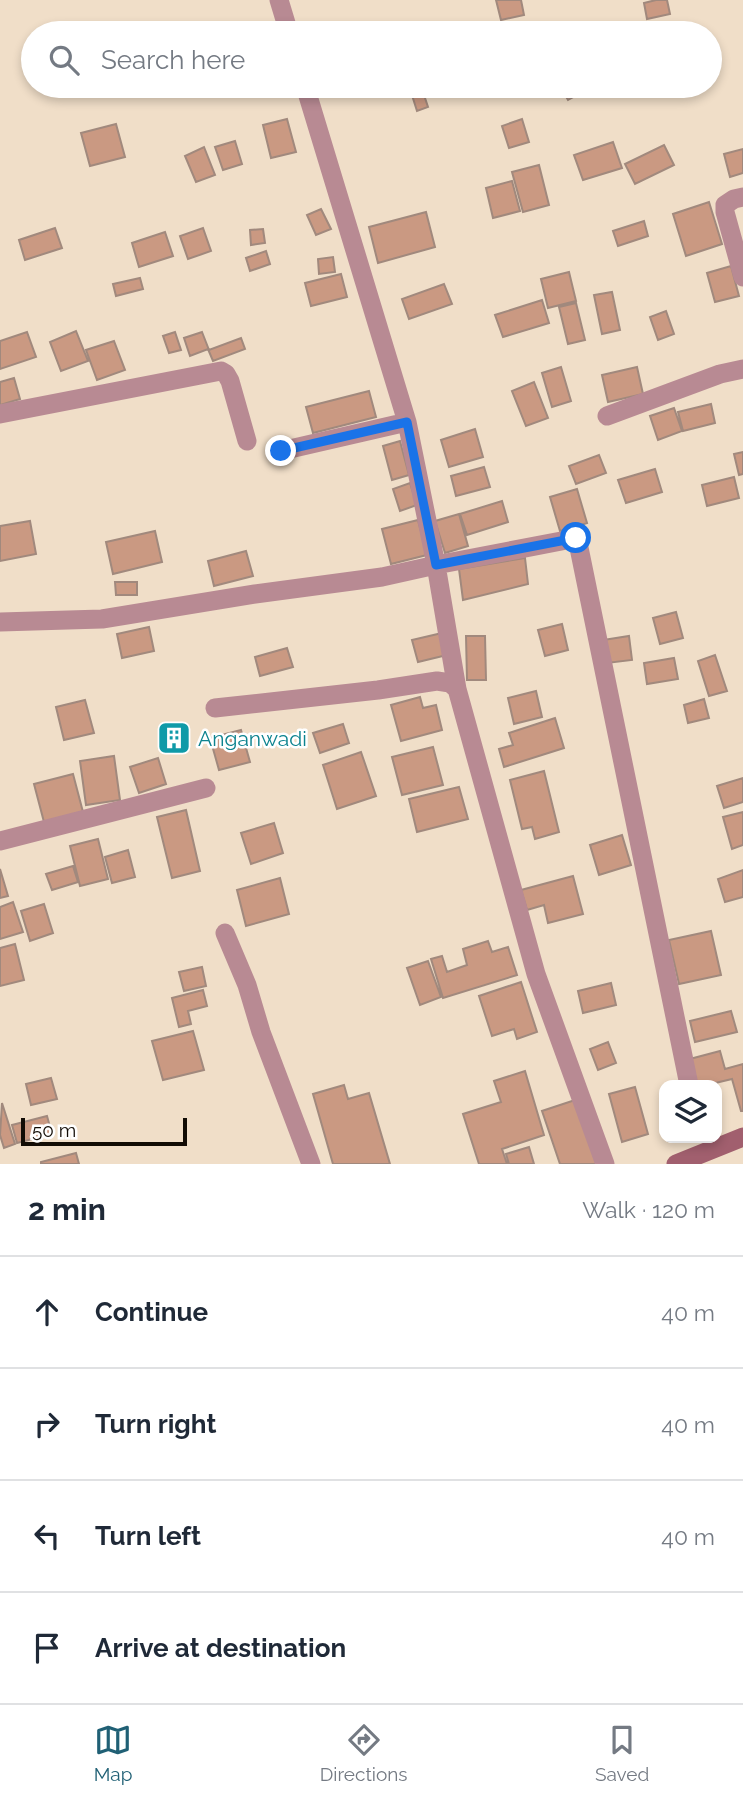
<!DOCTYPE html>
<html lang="en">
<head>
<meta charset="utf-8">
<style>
  body { margin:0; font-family:Raleway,sans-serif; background:#f6f6f7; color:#1f2937 }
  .controls { position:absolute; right:21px; bottom:21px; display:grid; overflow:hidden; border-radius:14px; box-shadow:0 4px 10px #0003 }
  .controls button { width:63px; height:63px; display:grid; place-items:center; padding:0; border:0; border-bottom:2px solid #e0e1e3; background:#fff; color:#1f2937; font:35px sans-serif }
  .scale { position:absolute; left:21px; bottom:18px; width:166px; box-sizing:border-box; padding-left:7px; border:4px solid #120c05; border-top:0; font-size:19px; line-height:24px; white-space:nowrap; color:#120c05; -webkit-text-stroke:5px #fff; paint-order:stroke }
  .stop { position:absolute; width:21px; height:21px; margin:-16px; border:5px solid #1a73e8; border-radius:50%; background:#fff }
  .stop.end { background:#1a73e8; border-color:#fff; box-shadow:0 2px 7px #0008 }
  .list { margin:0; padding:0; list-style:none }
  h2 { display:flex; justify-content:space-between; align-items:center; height:91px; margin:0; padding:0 28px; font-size:30px }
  h2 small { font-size:23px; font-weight:400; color:#747a83 }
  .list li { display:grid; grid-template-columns:46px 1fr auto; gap:21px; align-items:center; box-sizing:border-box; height:112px; padding:0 28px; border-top:2px solid #e0e1e3 }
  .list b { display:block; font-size:26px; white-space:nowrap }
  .list em { font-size:23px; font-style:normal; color:#747a83 }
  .icon { flex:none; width:38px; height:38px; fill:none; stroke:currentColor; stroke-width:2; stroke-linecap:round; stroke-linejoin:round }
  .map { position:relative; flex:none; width:743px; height:1164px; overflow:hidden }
  .search { position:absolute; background:#fff; box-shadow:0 4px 10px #0003; left:21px; right:21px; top:21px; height:77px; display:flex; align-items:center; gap:18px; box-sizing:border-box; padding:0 24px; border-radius:38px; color:#747a83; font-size:26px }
  .sheet { height:539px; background:#fff }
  nav { display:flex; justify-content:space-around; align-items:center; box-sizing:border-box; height:98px; border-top:2px solid #e0e1e3; background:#fff; font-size:19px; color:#747a83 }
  nav a { display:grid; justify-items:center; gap:4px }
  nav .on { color:#206075 }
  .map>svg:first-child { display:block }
</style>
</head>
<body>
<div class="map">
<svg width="743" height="1164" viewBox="0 0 743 1164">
  <rect width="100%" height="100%" fill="#f0dec8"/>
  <path fill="#ca9982" stroke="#a1897d" stroke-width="2" d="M496,0h25l3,15 -23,5z
    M656,0h11l3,14 -23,5 -3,-16z
    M560,86h23l3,4 -18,10z
    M422,89l6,18 -11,4 -6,-19z
    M287,119l9,33 -25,6 -8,-33z
    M522,119l7,23 -20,6 -7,-22z
    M116,124l9,33 -35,9 -9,-33z
    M235,141l7,23 -19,6 -8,-23z
    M613,142l9,26 -39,12 -9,-25z
    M664,145l10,20 -39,19 -10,-20z
    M204,147l11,28 -19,7 -11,-26z
    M743,149v24l-13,4 -6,-23z
    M539,165l10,40 -26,7 -11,-40z
    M512,181l8,30 -27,7 -7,-30z
    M709,202l13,42 -36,12 -13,-42z
    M321,209l10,20 -15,6 -9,-20z
    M426,212l9,35 -57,16 -9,-36z
    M644,221l4,15 -30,10 -5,-15z
    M55,228l7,20 -37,12 -6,-20z
    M203,228l8,23 -23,8 -8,-23z
    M263,229l2,14 -14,2 -1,-15z
    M165,232l8,24 -34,11 -7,-24z
    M266,251l4,13 -20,7 -4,-13z
    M333,257l2,15 -16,2 -1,-15z
    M731,266l8,30 -24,6 -8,-29z
    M569,272l7,29 -28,7 -7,-29z
    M341,274l6,23 -36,9 -6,-23z
    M140,278l3,11 -27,7 -3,-12z
    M444,284l8,20 -43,15 -7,-20z
    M612,292l8,38 -18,4 -8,-39z
    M542,300l7,23 -46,14 -8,-22z
    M576,303l9,37 -17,4 -9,-37z
    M666,311l8,23 -16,6 -8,-23z
    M76,331l12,30 -27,10 -11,-29z
    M27,332l9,25 -36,12v-28z
    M175,332l6,18 -12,3 -6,-17z
    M202,332l7,18 32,-12 4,11 -32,12 -5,-12 -18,7 -6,-18z
    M114,341l11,29 -28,10 -11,-30z
    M561,367l10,34 -19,6 -10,-34z
    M637,367l6,27 -35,8 -6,-27z
    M14,378l6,21 -20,6v-23z
    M534,382l14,36 -22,8 -14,-35z
    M369,391l7,26 -63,16 -7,-26z
    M711,404l4,19 -32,8 -5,-19z
    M674,408l8,23 -24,9 -8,-24z
    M475,429l8,28 -34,10 -8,-27z
    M400,441l9,34 -17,5 -9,-34z
    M743,452v22l-4,1 -5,-21z
    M599,455l7,18 -30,11 -7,-18z
    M484,467l6,20 -34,9 -5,-20z
    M655,469l7,23 -36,11 -8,-23z
    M734,477l5,21 -32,8 -5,-21z
    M410,483l7,22 -17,6 -7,-22z
    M577,489l10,34 -27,8 -10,-34z
    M502,501l6,21 -41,13 -7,-21z
    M459,514l9,32 -23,7 -10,-32z
    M418,520l9,35 -36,9 -9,-35z
    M30,521l6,33 -36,7v-35z
    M155,531l7,31 -49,12 -7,-32z
    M246,551l7,25 -39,10 -6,-25z
    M525,558l3,26 -65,16 -4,-31z
    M115,582h22v13h-21z
    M676,612l7,26 -23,6 -7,-26z
    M562,624l6,26 -23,6 -7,-26z
    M149,627l5,24 -32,7 -5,-24z
    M442,633l5,22 -29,7 -6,-22z
    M466,636h19l1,44h-19z
    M629,636l3,24 -25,3 -4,-23z
    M287,648l6,19 -33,9 -5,-19z
    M715,655l12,36 -18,5 -11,-35z
    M674,658l4,21 -31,5 -3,-21z
    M536,691l6,26 -28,7 -6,-26z
    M420,697l3,11 13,-3 6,25 -41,11 -10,-36z
    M704,699l5,19 -21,5 -4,-18z
    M85,700l9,33 -30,7 -8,-33z
    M555,718l9,30 -60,19 -5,-18 14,-4 -4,-12z
    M179,724l7,24 -17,4 -6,-24z
    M343,724l6,19 -29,10 -7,-20z
    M241,730l9,32 -31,8 -9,-32z
    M433,747l10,38 -41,10 -10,-38z
    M361,752l15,44 -39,13 -14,-44z
    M114,756l6,44 -34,5 -6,-44z
    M158,758l8,26 -27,9 -9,-26z
    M544,771l15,61 -24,7 -3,-12 -10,2 -12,-49z
    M73,774l10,38 -39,10 -10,-38z
    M743,778v24l-19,6 -7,-22z
    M459,787l9,32 -51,13 -8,-33z
    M186,810l14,61 -28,7 -15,-61z
    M743,812v33l-11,4 -9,-32z
    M274,823l9,30 -32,11 -10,-31z
    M622,835l9,30 -32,10 -9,-30z
    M98,839l10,40 -28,7 -10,-40z
    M128,850l7,27 -23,6 -7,-26z
    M73,866l5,16 -26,8 -6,-16z
    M0,869l8,27 -8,2z
    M743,870v27l-18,5 -7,-23z
    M573,876l10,38 -35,9 -4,-18 -17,5 -6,-20z
    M280,878l9,36 -43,12 -9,-36z
    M13,902l10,30 -23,7v-32z
    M44,904l9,29 -23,8 -9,-30z
    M711,931l10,44 -42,9 -10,-44z
    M488,941l4,11 16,-5 9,28 -74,23 -12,-39 11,-3 5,16 20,-7 -4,-16z
    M15,944l9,36 -24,6v-38z
    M428,961l13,36 -21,8 -13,-37z
    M202,967l4,19 -22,5 -5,-19z
    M521,982l16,50 -20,7 -3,-10 -22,7 -13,-40z
    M611,983l5,22 -33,8 -5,-22z
    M203,990l4,16 -19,5 3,13 -12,3 -7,-29z
    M731,1011l6,21 -42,10 -5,-21z
    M193,1031l11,39 -41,10 -11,-39z
    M608,1042l8,21 -18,7 -8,-21z
    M720,1051l5,18 18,-5v47h-2l-9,-32 -25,6h-14l-7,-25z
    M525,1071l19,64 -42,14 5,15h-28l-16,-50 38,-12 -7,-21z
    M51,1078l6,21 -26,6 -5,-21z
    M344,1085l4,14 21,-6 21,71h-57l-20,-70z
    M635,1087l13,47 -26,8 -13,-48z
    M578,1099l21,65h-39l-18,-53z
    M2,1103l13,41 -11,4 -4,-13z
    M47,1116l5,18 -35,9 -5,-18z
    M529,1147l5,17h-25l-3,-10z
    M76,1153l3,11h-38v-2z"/>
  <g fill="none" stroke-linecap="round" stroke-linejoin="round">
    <path stroke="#b88a93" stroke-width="19" d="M279,0l10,33
      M305,86l102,336 29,143 141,-27 112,547
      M743,197l-9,2 -9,6v7l18,65
      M0,414l221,-43 5,3 4,7 17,60
      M607,416l113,-42 23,-5
      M281,451l126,-29
      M0,622l102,-3 153,-25 127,-17 54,-12 21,124
      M215,708l163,-18 59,-9 13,2 7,6 79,285 69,190
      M0,841l206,-53
      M225,933l22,52 14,47 50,132"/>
    <path stroke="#a15f6e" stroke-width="19" d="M676,1164l67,-27"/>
  </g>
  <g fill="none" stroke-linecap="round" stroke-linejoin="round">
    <path stroke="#1a73e8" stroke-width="9" d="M281,451l126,-29 29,143 140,-27"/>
  </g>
  <defs>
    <symbol id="building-square" viewBox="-11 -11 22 22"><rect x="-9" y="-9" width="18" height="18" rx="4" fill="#0f9aa8" stroke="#fff"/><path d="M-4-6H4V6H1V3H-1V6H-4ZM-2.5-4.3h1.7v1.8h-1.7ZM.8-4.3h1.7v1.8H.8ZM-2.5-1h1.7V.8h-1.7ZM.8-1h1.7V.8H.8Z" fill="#fff"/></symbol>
  </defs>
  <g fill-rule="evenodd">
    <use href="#building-square" x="155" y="719" width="38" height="38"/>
  </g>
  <g text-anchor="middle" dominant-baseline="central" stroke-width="5" stroke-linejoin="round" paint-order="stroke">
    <g font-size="21" fill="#0d838f" stroke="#fff" text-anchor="start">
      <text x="198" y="738">Anganwadi</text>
    </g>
  </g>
</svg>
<div class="controls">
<button><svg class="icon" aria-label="layers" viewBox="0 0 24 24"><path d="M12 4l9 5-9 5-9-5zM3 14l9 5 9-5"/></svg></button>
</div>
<div class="scale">50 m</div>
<div class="stop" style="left:576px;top:538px"></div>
<div class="stop end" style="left:281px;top:451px"></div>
<div class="search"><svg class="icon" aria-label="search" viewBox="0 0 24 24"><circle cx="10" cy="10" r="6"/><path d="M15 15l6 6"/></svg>Search here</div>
</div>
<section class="sheet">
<h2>2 min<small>Walk · 120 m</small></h2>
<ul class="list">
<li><svg class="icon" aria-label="ahead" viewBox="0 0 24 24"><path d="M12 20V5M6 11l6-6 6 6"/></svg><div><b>Continue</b></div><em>40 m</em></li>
<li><svg class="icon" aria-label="right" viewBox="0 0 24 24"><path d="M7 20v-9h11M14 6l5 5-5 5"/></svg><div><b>Turn right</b></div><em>40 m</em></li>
<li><svg class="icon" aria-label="left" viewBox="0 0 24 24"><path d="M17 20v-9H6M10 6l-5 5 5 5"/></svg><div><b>Turn left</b></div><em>40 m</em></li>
<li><svg class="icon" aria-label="arrive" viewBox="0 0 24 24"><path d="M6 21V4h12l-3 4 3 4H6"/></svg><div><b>Arrive at destination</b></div></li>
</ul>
</section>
<nav>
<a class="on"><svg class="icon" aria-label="map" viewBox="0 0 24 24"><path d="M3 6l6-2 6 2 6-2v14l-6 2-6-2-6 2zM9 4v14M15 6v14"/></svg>Map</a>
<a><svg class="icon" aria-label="directions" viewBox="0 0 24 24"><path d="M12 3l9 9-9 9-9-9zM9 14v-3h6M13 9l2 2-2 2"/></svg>Directions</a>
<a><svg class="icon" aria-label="saved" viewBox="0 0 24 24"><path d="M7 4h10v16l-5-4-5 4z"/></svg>Saved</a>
</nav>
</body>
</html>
